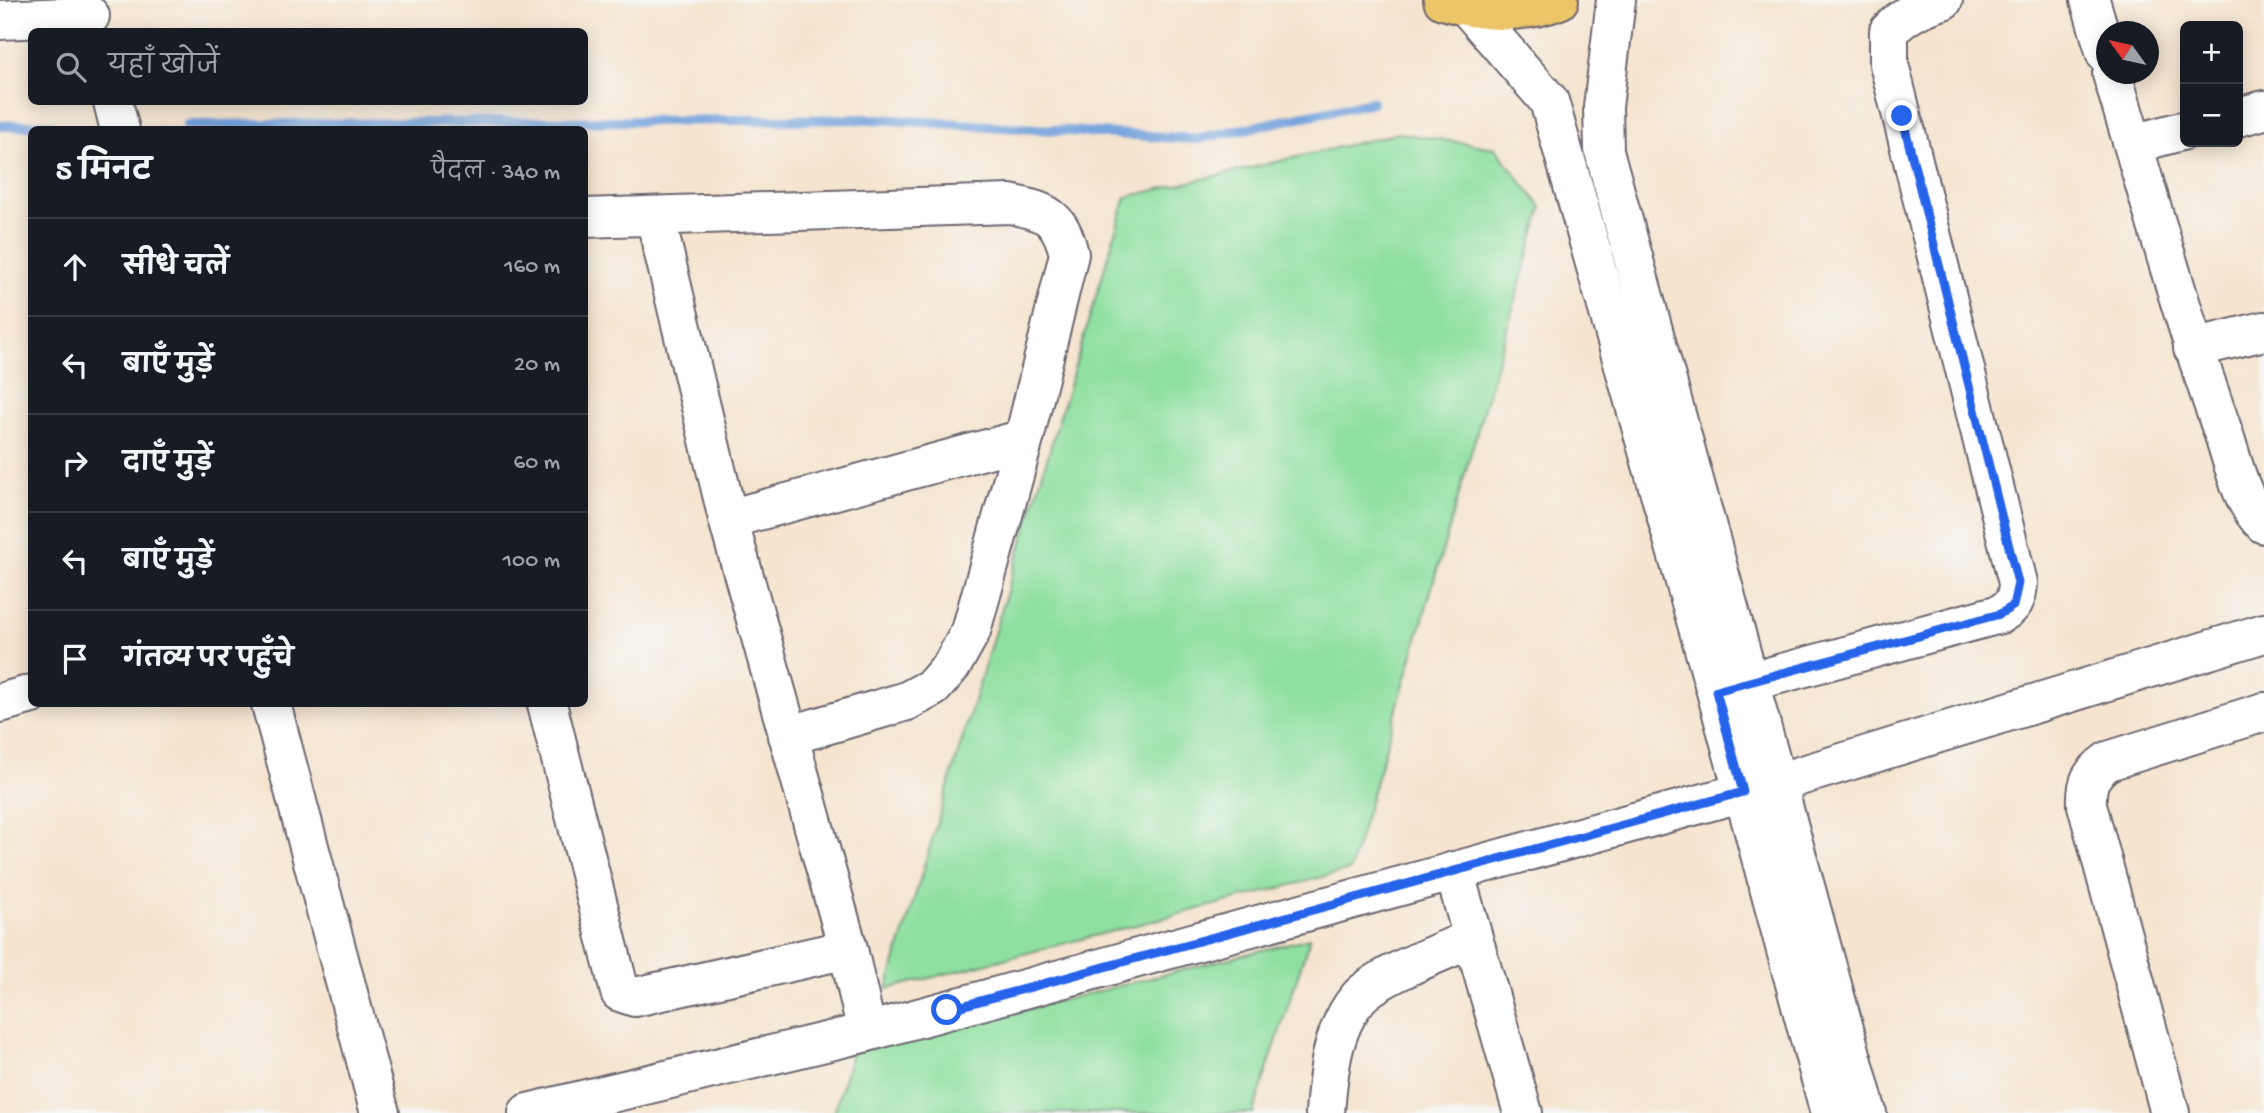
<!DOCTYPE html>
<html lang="hi">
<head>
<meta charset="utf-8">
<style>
  body { margin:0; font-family:"Gochi Hand","Playpen Sans Deva",sans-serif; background:#242831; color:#f1f3f6 }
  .controls { position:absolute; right:21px; top:21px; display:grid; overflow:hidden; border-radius:10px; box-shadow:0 4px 18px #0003 }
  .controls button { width:63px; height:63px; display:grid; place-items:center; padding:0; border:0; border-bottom:2px solid #363941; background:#171b24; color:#f1f3f6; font:35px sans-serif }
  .compass { position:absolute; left:2096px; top:21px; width:63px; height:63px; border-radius:50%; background:#171b24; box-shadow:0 4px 18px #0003; rotate:303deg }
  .stop { position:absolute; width:21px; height:21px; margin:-16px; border:5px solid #2563eb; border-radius:50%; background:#fff }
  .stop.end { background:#2563eb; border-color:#fff; box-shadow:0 2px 7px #0008 }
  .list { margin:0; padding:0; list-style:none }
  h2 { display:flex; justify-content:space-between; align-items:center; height:91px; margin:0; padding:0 28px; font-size:30px }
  h2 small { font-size:23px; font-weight:400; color:#9ea1a6 }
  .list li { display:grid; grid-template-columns:46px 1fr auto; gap:21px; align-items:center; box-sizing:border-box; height:98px; padding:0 28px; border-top:2px solid #363941 }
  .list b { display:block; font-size:26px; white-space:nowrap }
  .list em { font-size:23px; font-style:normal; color:#9ea1a6 }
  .icon { flex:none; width:38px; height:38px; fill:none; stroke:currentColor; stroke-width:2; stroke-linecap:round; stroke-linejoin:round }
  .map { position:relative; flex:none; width:2264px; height:1113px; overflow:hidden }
  .search { position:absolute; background:#171b24; box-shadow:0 4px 18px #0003; left:28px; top:28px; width:560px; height:77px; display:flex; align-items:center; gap:18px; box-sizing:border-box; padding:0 24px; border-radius:10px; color:#9ea1a6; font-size:26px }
  .panel { position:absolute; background:#171b24; box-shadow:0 4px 18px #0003; left:28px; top:126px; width:560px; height:581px; border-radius:10px }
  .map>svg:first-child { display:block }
</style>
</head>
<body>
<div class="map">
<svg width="2264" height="1113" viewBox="0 0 2264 1113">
  <rect width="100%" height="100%" fill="#f6f6f2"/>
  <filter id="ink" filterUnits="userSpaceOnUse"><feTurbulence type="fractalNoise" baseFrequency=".0143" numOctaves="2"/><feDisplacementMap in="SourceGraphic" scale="14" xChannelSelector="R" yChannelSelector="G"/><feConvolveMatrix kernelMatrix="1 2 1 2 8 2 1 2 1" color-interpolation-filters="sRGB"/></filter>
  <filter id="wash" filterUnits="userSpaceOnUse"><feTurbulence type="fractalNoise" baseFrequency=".00686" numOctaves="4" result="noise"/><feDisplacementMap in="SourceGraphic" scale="28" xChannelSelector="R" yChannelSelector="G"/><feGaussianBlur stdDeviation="1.57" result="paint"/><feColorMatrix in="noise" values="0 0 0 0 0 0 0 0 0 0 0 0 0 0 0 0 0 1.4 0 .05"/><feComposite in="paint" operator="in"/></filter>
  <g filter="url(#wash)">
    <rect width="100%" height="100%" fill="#f5e4cf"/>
    <path fill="#8fe0a0" stroke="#58816e" stroke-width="2" d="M1399,133l96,15 47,60 -192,662 -463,119 239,-792z
      M1310,938l-57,175h-419l18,-60z"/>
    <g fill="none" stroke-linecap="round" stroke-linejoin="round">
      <path stroke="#74a3dd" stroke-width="10" d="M187,125l689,-6 320,20 176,-37
        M0,126l48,-1"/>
    </g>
  </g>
  <g filter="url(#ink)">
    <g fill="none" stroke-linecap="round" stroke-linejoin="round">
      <defs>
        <path id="minor" d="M1616,0l-13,107 1,44 263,962
          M2090,0l16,54
          M1468,8l81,93 167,590 114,422
          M0,20l90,-4
          M2112,74c36,119 69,240 111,358 10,29 18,71 41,92
          M113,102l7,28
          M2238,117l26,-7
          M2133,144l52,-14
          M655,216l73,303 120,430 19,83
          M584,218l426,-14c37,8 50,12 59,50l-45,185 -53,192 -19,34 -19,22 -26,14 -119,35
          M2193,348l71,-17
          M728,519l296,-80
          M1724,689l276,-75c14,-8 17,-15 18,-31l-129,-519v-33c16,-17 32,-24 54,-31
          M0,703l32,-9
          M271,704l109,409
          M547,704l73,288 15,5 213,-48
          M1454,871l69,242
          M528,1113l339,-81 910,-249 487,-150
          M1325,1113c3,-40 7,-85 34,-116 20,-22 86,-46 114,-59
          M2170,1113l-83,-308c-1,-22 3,-31 21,-44l156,-49"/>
        <path id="highway" d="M1443,0c37,12 79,15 116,0"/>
      </defs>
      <use href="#minor" stroke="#6c666f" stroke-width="42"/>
      <use href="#highway" stroke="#6c666f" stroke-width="42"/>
      <use href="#minor" stroke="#fff" stroke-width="38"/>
      <use href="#highway" stroke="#edc569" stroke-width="38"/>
    </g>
  </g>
  <g fill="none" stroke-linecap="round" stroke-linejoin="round" filter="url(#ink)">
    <path stroke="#2563eb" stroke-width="9" d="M947,1010l796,-218 -27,-101 284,-77 13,-8 5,-23 -116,-467"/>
  </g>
</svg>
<div class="controls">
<button>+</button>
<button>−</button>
</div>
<svg class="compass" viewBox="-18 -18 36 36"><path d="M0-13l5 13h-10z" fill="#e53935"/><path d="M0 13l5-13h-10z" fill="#9ea1a6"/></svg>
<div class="stop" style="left:947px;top:1010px"></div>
<div class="stop end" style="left:1902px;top:116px"></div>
<div class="search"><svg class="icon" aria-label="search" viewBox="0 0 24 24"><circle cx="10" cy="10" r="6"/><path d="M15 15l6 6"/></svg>यहाँ खोजें</div>
<section class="panel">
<h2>5 मिनट<small>पैदल · 340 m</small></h2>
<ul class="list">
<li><svg class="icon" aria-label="ahead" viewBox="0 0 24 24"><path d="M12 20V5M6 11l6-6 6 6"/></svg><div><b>सीधे चलें</b></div><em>160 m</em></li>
<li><svg class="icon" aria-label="left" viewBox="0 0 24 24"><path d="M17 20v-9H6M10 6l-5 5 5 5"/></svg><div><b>बाएँ मुड़ें</b></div><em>20 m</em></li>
<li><svg class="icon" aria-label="right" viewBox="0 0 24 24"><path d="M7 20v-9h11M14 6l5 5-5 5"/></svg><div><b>दाएँ मुड़ें</b></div><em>60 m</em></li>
<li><svg class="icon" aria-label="left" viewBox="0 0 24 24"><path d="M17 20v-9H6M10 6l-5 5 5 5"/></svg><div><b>बाएँ मुड़ें</b></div><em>100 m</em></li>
<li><svg class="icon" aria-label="arrive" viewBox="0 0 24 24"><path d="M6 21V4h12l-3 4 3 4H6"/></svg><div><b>गंतव्य पर पहुँचे</b></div></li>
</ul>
</section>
</div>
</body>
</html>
